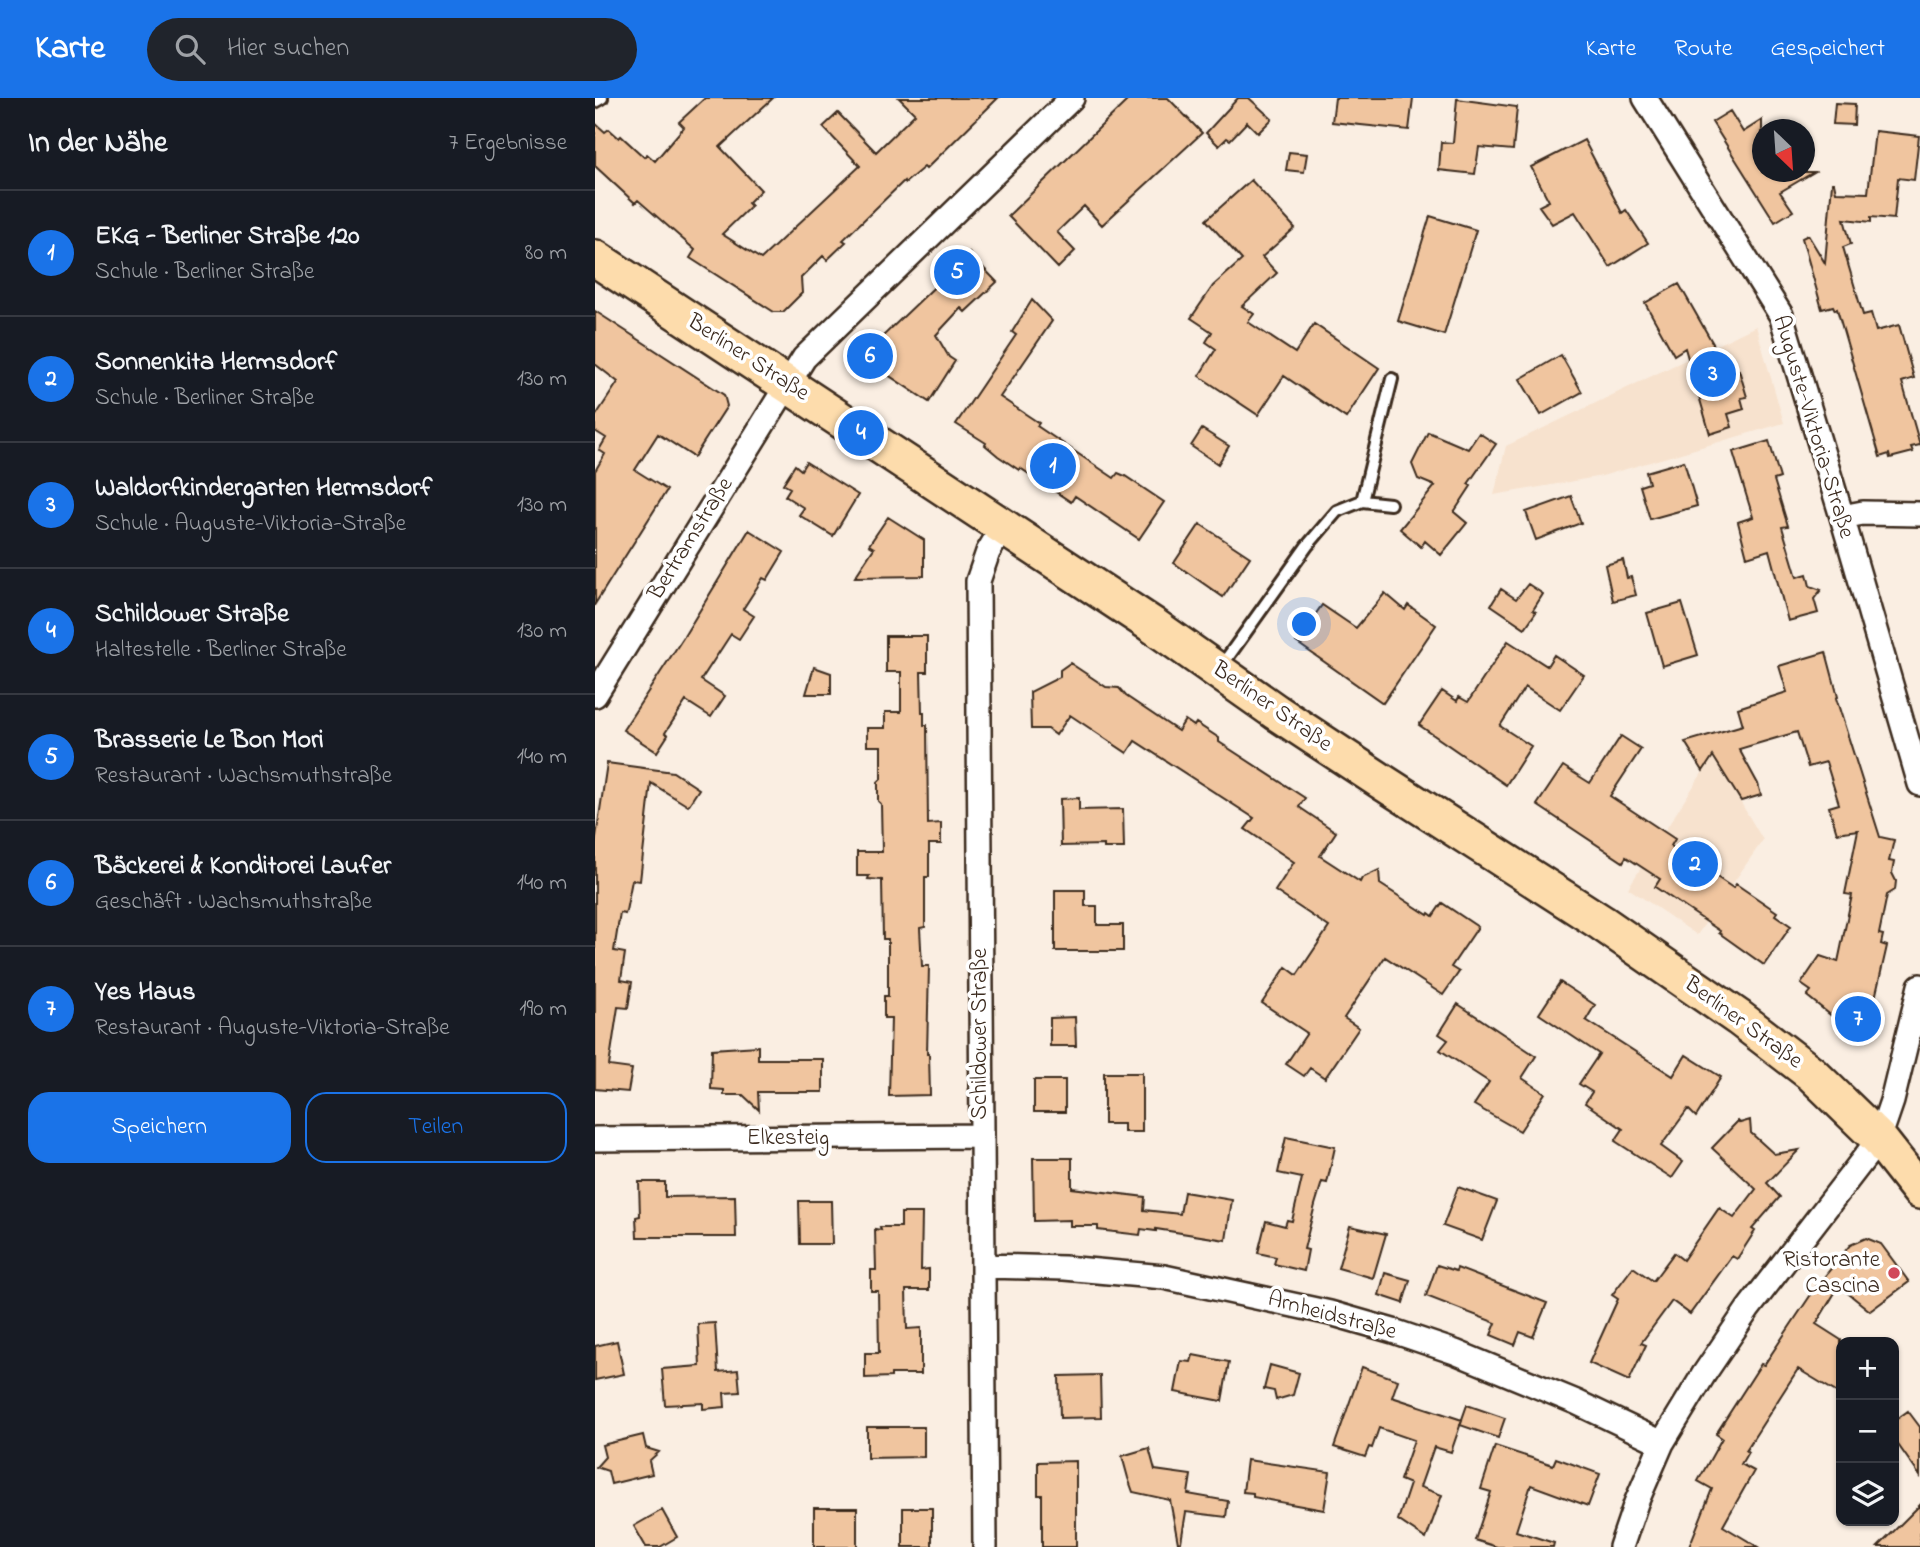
<!DOCTYPE html>
<html lang="de">
<head>
<meta charset="utf-8">
<style>
  body { margin:0; font-family:"Indie Flower",sans-serif; background:#20242c; color:#f1f3f6 }
  .controls { position:absolute; right:21px; bottom:21px; display:grid; overflow:hidden; border-radius:14px; box-shadow:0 2px 5px #0004 }
  .controls button { width:63px; height:63px; display:grid; place-items:center; padding:0; border:0; border-bottom:2px solid #363941; background:#171b24; color:#f1f3f6; font:35px sans-serif }
  .compass { position:absolute; left:1157px; top:21px; width:63px; height:63px; border-radius:50%; background:#171b24; box-shadow:0 2px 5px #0004; rotate:155deg }
  .you { position:absolute; left:710px; top:527px; width:24px; height:24px; margin:-18px; border:5px solid #fff; border-radius:50%; background:#1a73e8; box-shadow:0 0 0 10px #1a73e833 }
  .badge { display:grid; place-items:center; width:46px; height:46px; border-radius:50%; background:#1a73e8; color:#fff; font-size:23px; font-weight:700 }
  .pin { position:absolute; translate:-50% -50%; border:4px solid #fff; box-shadow:0 2px 7px #0006 }
  .list { margin:0; padding:0; list-style:none }
  h2 { display:flex; justify-content:space-between; align-items:center; height:91px; margin:0; padding:0 28px; font-size:30px }
  h2 small { font-size:23px; font-weight:400; color:#9ea1a6 }
  .list li { display:grid; grid-template-columns:46px 1fr auto; gap:21px; align-items:center; box-sizing:border-box; height:126px; padding:0 28px; border-top:2px solid #363941 }
  .list b { display:block; font-size:26px; white-space:nowrap }
  .list p { margin:0; font-size:23px; white-space:nowrap; color:#9ea1a6 }
  .list em { font-size:23px; font-style:normal; color:#9ea1a6 }
  .actions { display:flex; gap:14px; padding:21px 28px }
  .actions a { flex:1; padding:16px 0; border:2px solid #1a73e8; border-radius:21px; text-align:center; font-size:24px; color:#1a73e8 }
  .actions .main { background:#1a73e8; color:#fff }
  .icon { flex:none; width:38px; height:38px; fill:none; stroke:currentColor; stroke-width:2; stroke-linecap:round; stroke-linejoin:round }
  .map { position:relative; flex:none; width:1325px; height:1449px; overflow:hidden }
  header { display:flex; align-items:center; gap:42px; box-sizing:border-box; height:98px; padding:0 35px; background:#1a73e8; color:#fff }
  header strong { font-size:33px }
  nav { display:flex; gap:38px; margin-inline-start:auto; font-size:24px }
  .search { width:490px; height:63px; background:#20242c; display:flex; align-items:center; gap:18px; box-sizing:border-box; padding:0 24px; border-radius:38px; color:#9ea1a6; font-size:26px }
  main { display:flex }
  aside { flex:1; background:#171b24 }
  .map>svg:first-child { display:block }
</style>
</head>
<body>
<header>
<strong>Karte</strong>
<div class="search"><svg class="icon" aria-label="search" viewBox="0 0 24 24"><circle cx="10" cy="10" r="6"/><path d="M15 15l6 6"/></svg>Hier suchen</div>
<nav><a>Karte</a><a>Route</a><a>Gespeichert</a></nav>
</header>
<main>
<aside>
<h2>In der Nähe<small>7 Ergebnisse</small></h2>
<ul class="list">
<li><span class="badge">1</span><div><b>EKG - Berliner Straße 120</b><p>Schule · Berliner Straße</p></div><em>80 m</em></li>
<li><span class="badge">2</span><div><b>Sonnenkita Hermsdorf</b><p>Schule · Berliner Straße</p></div><em>130 m</em></li>
<li><span class="badge">3</span><div><b>Waldorfkindergarten Hermsdorf</b><p>Schule · Auguste-Viktoria-Straße</p></div><em>130 m</em></li>
<li><span class="badge">4</span><div><b>Schildower Straße</b><p>Haltestelle · Berliner Straße</p></div><em>130 m</em></li>
<li><span class="badge">5</span><div><b>Brasserie Le Bon Mori</b><p>Restaurant · Wachsmuthstraße</p></div><em>140 m</em></li>
<li><span class="badge">6</span><div><b>Bäckerei &amp; Konditorei Laufer</b><p>Geschäft · Wachsmuthstraße</p></div><em>140 m</em></li>
<li><span class="badge">7</span><div><b>Yes Haus</b><p>Restaurant · Auguste-Viktoria-Straße</p></div><em>190 m</em></li>
</ul>
<div class="actions"><a class="main">Speichern</a><a>Teilen</a></div>
</aside>
<div class="map">
<svg width="1325" height="1449" viewBox="0 0 1325 1449">
  <rect width="100%" height="100%" fill="#faeee2"/>
  <filter id="ink" filterUnits="userSpaceOnUse"><feTurbulence type="fractalNoise" baseFrequency=".0143" numOctaves="2"/><feDisplacementMap in="SourceGraphic" scale="14" xChannelSelector="R" yChannelSelector="G"/><feConvolveMatrix kernelMatrix="1 2 1 2 8 2 1 2 1" color-interpolation-filters="sRGB"/></filter>
  <g filter="url(#ink)">
    <path fill="#f7e2ce" d="M1161,228l28,97 -182,53 -108,19 12,-49z
      M1118,658l50,84 -66,95 -69,-47z"/>
    <path fill="#f0c59f" stroke="#3b2a1e" stroke-width="2" d="M110,0h68l-53,49 41,43 -13,13 3,3 -29,28 39,25 99,-93 -37,-39 15,-14 38,39 39,-38 -16,-16h99l-72,71 -2,-2 -19,16 -1,-2 -61,59 3,2 -19,18 -4,-4 -22,22 1,15 -19,19h-9l-84,-54 5,-8 -57,-50 -3,3 -40,-37v-43l10,9 4,-3 10,9 2,-2 23,21 3,-3 8,7 29,-34 -5,-5z
      M535,0h38l34,35 -100,92 -18,-19 -27,26 18,19 -17,17 -50,-52z
      M643,0h11l23,21 -14,14 -11,-11 -17,18 -3,-2 -8,8 -13,-13z
      M740,0h78l-4,32 -77,-8z
      M862,1l60,8 -4,43 -34,-3 -4,27 -36,-4 2,-28 12,1z
      M1240,5l20,1 -1,21 -21,-1z
      M1135,13l13,21 19,-12v52h52l-34,20 13,19 -18,11 -63,-100z
      M1280,33l44,5 -5,44 -16,-2 -4,41 -23,-2v5l-27,-3 7,25 -8,3 20,68 8,-2 5,18 23,-6 15,53 -12,4 18,63 -9,2 2,5 -23,6 -1,-4 -9,3 -43,-148 -2,1 -2,-4 -11,3 -20,-71 6,-3 17,28 7,-80h2l2,9 32,1z
      M989,42l38,73 4,-3 22,33 -38,24 -35,-55 -23,12 -13,-18 10,-5 -18,-34z
      M694,54l18,2 -3,18 -18,-2z
      M656,82l44,48 -33,29 15,16 -35,33 12,8 -6,8 47,31 19,-29 65,44 -33,50 -62,-42 -26,39 -59,-39 17,-27 -10,-7 6,-10 -21,-14 22,-32 29,-26 -36,-40z
      M835,118l46,14 -32,105 -46,-14z
      M374,155l28,29 -32,30 -4,-4 -25,27 13,22 6,4 -26,41 -68,-45 87,-83v-5l6,-6h4z
      M1084,186l45,79 7,-2 3,11 5,-2 8,27 -6,1 3,11 -16,5 4,13 -22,7 -25,-86 -11,7 -29,-52z
      M437,202l20,21 -52,76 39,26 -2,3 77,52 4,-5 7,3 39,26 -25,37 -64,-43 -4,6 -51,-34 -1,2 -21,-14 -13,-11 1,-2 -30,-19 60,-89 -4,-3z
      M0,213l129,84 3,11 -33,51 -36,-23 -23,36 32,20 -72,114v-133l10,-17 -6,-4 7,-12 -11,-7v-14l23,-35 -23,-18z
      M966,257l21,37 -41,23 -21,-36z
      M607,331l27,17 -11,18 -27,-18z
      M833,334l40,17 11,-16 17,11 -28,40 3,2 -17,26 13,11 -26,32 -16,-14 -4,6 -21,-18 35,-43 -17,-7 -6,-15z
      M1174,343l11,37 -6,2 14,46 -6,1 15,50 10,-3 3,12 11,4 -7,9 4,14 -30,8 -19,-71 -22,7 -9,-35 15,-5 -20,-65z
      M1089,363l13,45 -47,13 -10,-33 9,-3 -3,-11z
      M211,364l52,33 -25,41 -34,-21 5,-7 -19,-12 5,-8 -7,-4 12,-19 6,5z
      M976,398l10,27 -45,17 -10,-28z
      M293,419l36,23v36l-69,1 19,-29 -5,-3z
      M605,426l50,33 -27,40 -49,-34z
      M154,432l35,22 -17,28 -4,-2 -20,31 11,7 -15,23 -8,-5 -30,46 24,16 -14,21 -25,-16 -21,32 3,2 -11,17 -34,-22 60,-92z
      M1028,462l4,18 4,-1 5,18 -23,6 -8,-36z
      M933,486l15,10 -10,16 3,2 -11,16 -34,-23 10,-16 15,10z
      M790,495l20,17 3,-5 28,20 -53,78 -87,-61 26,-37 34,23z
      M1087,505l16,52 -36,11 -15,-53z
      M291,538h41v36h-6l1,41h2v12h3l1,99 13,-1v21h-12v33h-4v50l-5,1 2,38h7l-2,88h2l1,41 -41,1 2,-78h-7v-22h4v-57h-5l-1,-59 -14,-1 1,-3h-12v-24h25l-1,-48 -3,-3v-19l3,-3v-33h-14v-18h18v-16h16v-40h-15z
      M913,543l39,25 7,-11 30,20 -24,35 -35,-23 -25,39 31,20 -25,39 -87,-60 23,-34 15,10 2,-4 9,5z
      M1231,554l12,45 -2,1 44,139 14,3 -5,21 5,1 -2,11 4,8 -1,9 -8,5 -8,39 4,1 -2,9 6,2 -14,61h-3l-2,19 -6,6 -8,2 -47,-38 4,-5 -10,-7 19,-28 18,6 14,-67 -7,-1 13,-64 -21,3 -8,-26 10,-3 -13,-42 -18,5 -11,-35 -58,17 19,35 3,11 -20,6 -28,-45 -10,15 -18,-29 58,-17 -5,-17 49,-16 -8,-26z
      M475,565l36,24 13,1 7,8 52,35 7,-11 9,6 2,-3 23,15v4l86,56 -6,9 37,25 -16,24 40,26 2,-4 17,-8 1,14 48,31 1,-2 4,3 9,-13 36,24 -27,40 8,5 -16,23 -58,-38 -41,61 15,10 -34,50 -15,-10 -6,8 -18,-12 21,-31 -45,-30 24,-36 11,8 32,-48 -54,-36 19,-29 -49,-33 9,-11 -119,-77 -8,12 -57,-38 -14,20 -8,-6h-17l-1,-37 30,-15v-7z
      M219,569l17,6v21h-25z
      M1026,638l20,13 -31,47 65,43 -4,7 62,42 3,-4 41,28 -2,3 16,11 -27,39 -45,-32 1,-2 -65,-44 5,-8 -34,-22 -3,5 -86,-57 26,-39 27,17z
      M12,665l66,9 26,17 -11,17 -37,-23 -11,98 -8,-1 -6,31 -1,3 -5,-1 -6,38 11,2 -4,27 11,2 -4,26 -10,-1 -9,59 23,3 -4,23 -33,-3v-245z
      M484,700v12l44,-1 1,39h-20v-3l-43,1 -1,-47z
      M460,792h30v16h12v19h26v26h-68z
      M965,884l35,23 -9,15 87,56 13,-21 35,22 -25,40 -8,-8 -27,37 22,16 -11,16 -57,-37 8,-12 -38,-26 7,-11 -13,-8 20,-30 -60,-40z
      M863,906l78,52 -14,22 23,15 -25,38 -46,-26 15,-23 -49,-32 8,-10 -9,-6z
      M480,919l1,29h-26v-28z
      M163,948v13h65v33h-65l1,18 -16,-15h-19v-5l-13,-1 1,-40z
      M509,975h38v59h-18v-8h-20z
      M439,982h31v32h-31z
      M1155,1022l1,13 23,21 25,-4 -32,33 13,14 -28,32 3,2 -18,28 -5,-3 -42,58 -18,-13 -31,42 5,2 -17,36 -40,-18 29,-64 -6,-4 21,-28 20,14 21,-28 9,7 36,-52 15,10 22,-29 -44,-41 26,-27 2,2z
      M691,1039l49,10 -8,36 -5,-1 -7,23 -11,44 4,1 -4,21 -30,-7 2,-7 -18,-4 8,-32 19,5 2,-6 5,1 10,-43 -24,-5z
      M438,1060h39v30l73,9 -1,13 36,4 4,-22 48,8 -6,40 -70,-11v2l-15,-2 -1,6 -42,-5v-4h-28v-6l-36,1z
      M44,1084h26v15l70,-1 1,41h-99l-1,-20 4,-1z
      M863,1089l39,14 -15,39 -39,-14z
      M204,1103h32l1,43h-32z
      M306,1115h21l-1,57 8,-1v21h-23l1,39 14,-1v46h-30v3l-26,1v-25h14l-1,-62h-7v-21h5l-1,-41 6,1 -1,-3h21z
      M755,1128l36,8 -13,44 -35,-10z
      M1271,1140l15,6 28,38 -39,29 -31,-25 -23,38 25,16v55l-43,-26 -52,81 2,2 -7,12 13,7 -31,55 35,21h-69l23,-58 -14,-8 24,-43 -6,-4 45,-70 3,1 52,-78 34,-42z
      M842,1167l19,6 1,-3 90,35 -14,34 -13,-5 -5,13 -24,-10 5,-12 -70,-27z
      M790,1175l25,7 -7,23 -24,-8z
      M120,1225l3,49 20,-2 2,22 -16,1 1,14 -22,2v-6l-38,2 -3,-36 38,-3 -2,-42z
      M22,1243l7,33 -29,6v-34z
      M598,1257l36,7 -7,39 -47,-9 6,-31 10,1z
      M675,1267l29,8 -6,22 -17,5 -2,-9 -10,-2z
      M767,1269l36,13 -6,17 70,23 -11,32 -17,-5 -14,40 22,8 -16,44 -28,-19 12,-36 -10,-4 14,-40 -35,-12 -7,20 -3,-1 -4,10 -31,-10z
      M505,1277l1,42 -41,1 -1,-42z
      M872,1307l38,13 -7,20 -38,-13z
      M1313,1313l12,16v49l-26,-37v-18z
      M272,1329h57v30l-57,1z
      M48,1337l3,13 13,4 -10,9 3,13 -41,10 -3,-13 -12,-4 9,-10 -3,-12z
      M900,1348l58,19 3,-7 44,16 -12,32 -57,-21 -15,46 38,12 -1,4h-56l-22,-7 16,-48 -10,-3z
      M554,1350l6,22 36,5 -3,19 40,7 -2,16 -40,-5 -5,30 -3,1 -8,-43 -37,-8 -5,-14 -6,-22z
      M652,1362l83,12 -6,38 -71,-13v-4l-10,-1z
      M481,1363v86h-34v-52h-4v-33z
      M1325,1407v42h-42z
      M219,1410h43v39h-43z
      M308,1410h29v39h-29z
      M67,1412l15,27 -17,10h-14l-12,-21z"/>
    <g fill="none" stroke-linecap="round" stroke-linejoin="round">
      <defs>
        <path id="lane" d="M0,4l7,-4
          M767,403l30,-122
          M625,570l87,-122 30,-35 25,-10 28,3"/>
        <path id="street" d="M1050,0l136,217 61,202 78,267
          M1247,419l21,-4 57,1
          M0,597l209,-337 268,-260
          M0,1041l386,-3
          M388,1168l81,2 100,9 166,36 63,18 62,21 121,50 86,41
          M390,1449l-7,-966 10,-29 15,-25
          M1026,1449l15,-44 26,-60 42,-69 44,-65 131,-170 13,-38 28,-115"/>
        <path id="primary" d="M0,160l559,368 122,86 108,71 218,140 137,95 73,56 67,65 41,52"/>
      </defs>
      <use href="#lane" stroke="#3b2a1e" stroke-width="16"/>
      <use href="#street" stroke="#3b2a1e" stroke-width="28"/>
      <use href="#primary" stroke="#3b2a1e" stroke-width="40"/>
      <use href="#lane" stroke="#fff" stroke-width="10"/>
      <use href="#street" stroke="#fff" stroke-width="23"/>
      <use href="#primary" stroke="#fddcac" stroke-width="35"/>
    </g>
  </g>
  <circle fill="#d1495b" stroke="#fff" stroke-width="2.5" cx="1299" cy="1175" r="7"/>
  <g text-anchor="middle" dominant-baseline="central" stroke-width="7" stroke-linejoin="round" paint-order="stroke">
    <g font-size="23" fill="#3b2a1e" stroke="#fff">
      <text transform="translate(153 260) rotate(33)">Berliner Straße</text>
      <text transform="translate(1218 329) rotate(73)">Auguste-Viktoria-Straße</text>
      <text transform="translate(96 441) rotate(-58)">Bertramstraße</text>
      <text transform="translate(677 609) rotate(35)">Berliner Straße</text>
      <text transform="translate(1148 925) rotate(36)">Berliner Straße</text>
      <text transform="translate(385 936) rotate(-90)">Schildower Straße</text>
      <text x="193" y="1040">Elkesteig</text>
      <text transform="translate(737 1218) rotate(15)">Arnheidstraße</text>
    </g>
    <g font-size="23" fill="#3b2a1e" stroke="#fff" text-anchor="end">
      <text x="1285" y="1162">Ristorante<tspan x="1285" dy="26">Cascina</tspan></text>
    </g>
  </g>
</svg>
<div class="controls">
<button>+</button>
<button>−</button>
<button><svg class="icon" aria-label="layers" viewBox="0 0 24 24"><path d="M12 4l9 5-9 5-9-5zM3 14l9 5 9-5"/></svg></button>
</div>
<svg class="compass" viewBox="-18 -18 36 36"><path d="M0-13l5 13h-10z" fill="#e53935"/><path d="M0 13l5-13h-10z" fill="#9ea1a6"/></svg>
<div class="you"></div>
<div class="pin badge" style="left:458px;top:368px">1</div>
<div class="pin badge" style="left:1100px;top:766px">2</div>
<div class="pin badge" style="left:1118px;top:276px">3</div>
<div class="pin badge" style="left:266px;top:335px">4</div>
<div class="pin badge" style="left:362px;top:174px">5</div>
<div class="pin badge" style="left:275px;top:258px">6</div>
<div class="pin badge" style="left:1263px;top:921px">7</div>
</div>
</main>
</body>
</html>
